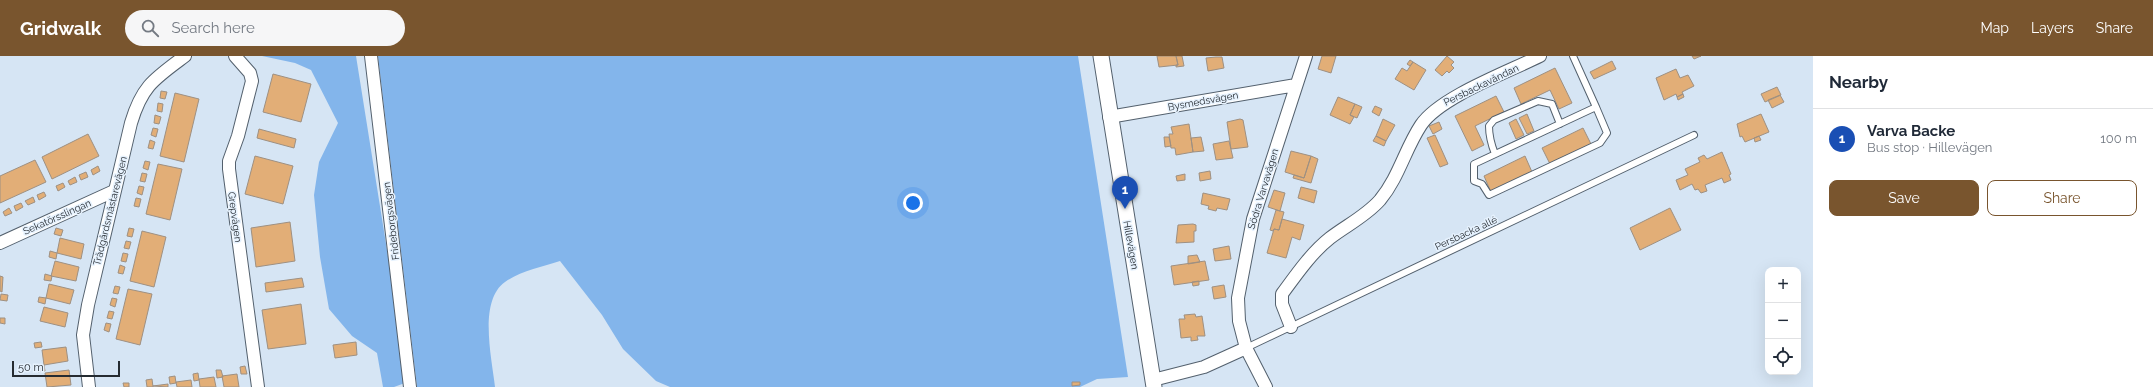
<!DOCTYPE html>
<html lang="en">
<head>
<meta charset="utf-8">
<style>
  body { margin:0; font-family:Raleway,sans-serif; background:#f6f6f7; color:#1f2937 }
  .controls { position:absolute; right:12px; bottom:12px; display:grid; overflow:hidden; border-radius:8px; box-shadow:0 4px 16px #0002 }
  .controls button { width:36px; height:36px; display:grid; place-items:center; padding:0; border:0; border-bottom:1px solid #e0e1e3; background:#fff; color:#1f2937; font:20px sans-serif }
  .scale { position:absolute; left:12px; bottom:10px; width:108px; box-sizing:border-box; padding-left:4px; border:2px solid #252b31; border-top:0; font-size:11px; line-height:14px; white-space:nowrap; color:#252b31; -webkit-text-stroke:3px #e6f2fe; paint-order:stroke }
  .you { position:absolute; left:913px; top:147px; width:14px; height:14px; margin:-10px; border:3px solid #fff; border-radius:50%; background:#1a73e8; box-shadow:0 0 0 6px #1a73e833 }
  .badge { display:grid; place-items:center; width:26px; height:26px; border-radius:50%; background:#79552e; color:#fff; font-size:13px; font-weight:700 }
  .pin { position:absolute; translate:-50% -33px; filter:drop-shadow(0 1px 2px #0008) }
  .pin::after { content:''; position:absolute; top:21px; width:14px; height:12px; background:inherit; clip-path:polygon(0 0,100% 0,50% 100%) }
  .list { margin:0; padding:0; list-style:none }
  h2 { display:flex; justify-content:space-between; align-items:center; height:52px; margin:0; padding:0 16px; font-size:17px }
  h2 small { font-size:13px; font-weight:400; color:#747a83 }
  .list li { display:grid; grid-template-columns:26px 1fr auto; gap:12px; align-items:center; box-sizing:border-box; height:60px; padding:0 16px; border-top:1px solid #e0e1e3 }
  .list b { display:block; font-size:15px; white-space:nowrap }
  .list p { margin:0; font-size:13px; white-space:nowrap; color:#747a83 }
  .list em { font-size:13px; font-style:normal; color:#747a83 }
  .actions { display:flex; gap:8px; padding:12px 16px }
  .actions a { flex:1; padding:9px 0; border:1px solid #79552e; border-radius:8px; text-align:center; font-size:14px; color:#79552e }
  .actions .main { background:#79552e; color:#fff }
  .icon { flex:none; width:22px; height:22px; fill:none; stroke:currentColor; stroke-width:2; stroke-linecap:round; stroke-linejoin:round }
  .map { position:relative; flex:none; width:1813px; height:331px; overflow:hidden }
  header { display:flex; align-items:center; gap:24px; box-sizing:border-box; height:56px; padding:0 20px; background:#79552e; color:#fff }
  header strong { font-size:19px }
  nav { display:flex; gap:22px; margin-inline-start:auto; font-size:14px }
  .search { width:280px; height:36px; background:#f6f6f7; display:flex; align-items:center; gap:10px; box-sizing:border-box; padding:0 14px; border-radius:22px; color:#747a83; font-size:15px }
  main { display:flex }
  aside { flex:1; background:#fff }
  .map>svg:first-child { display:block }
</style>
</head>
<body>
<header>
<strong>Gridwalk</strong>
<div class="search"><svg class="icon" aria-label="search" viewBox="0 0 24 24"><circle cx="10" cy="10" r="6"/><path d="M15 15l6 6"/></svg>Search here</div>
<nav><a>Map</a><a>Layers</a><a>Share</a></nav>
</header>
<main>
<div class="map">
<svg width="1813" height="331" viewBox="0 0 1813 331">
  <rect width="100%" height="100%" fill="#d6e5f4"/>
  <path fill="#83b5eb" d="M262,0h94l46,288 3,39 -11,4h-11l-6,-34 -25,-17 -23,-27 -9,-52 -6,-62 5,-33 19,-39 -27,-53 -16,-7z
    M378,0h700l50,321 -31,2 -17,8h-410l-14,-6 -33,-32 -21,-34 -42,-54c-18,6 -40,10 -55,21 -27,19 -13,77 -10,105h-78z"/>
  <path fill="#e2ae77" stroke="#9e9082" d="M1157,0h19l2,9 -19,2z
    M1176,0h6l2,10 -8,1v-2h2z
    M1322,0h14l-5,17 -13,-4z
    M1447,0l7,6 -3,3 3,3 -5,5 -2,-2 -5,5 -7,-6z
    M1692,0h9l-7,3z
    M1216,1h6l2,11 -16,3 -2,-13z
    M1410,4l3,2 -3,4 -3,-2z
    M1612,5l4,8 -22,10 -4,-7z
    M1413,6l13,8 -12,20 -19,-11 7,-11 5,3z
    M1555,12l17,35 -13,6 -9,-19 -29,14 -7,-16z
    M1676,13l4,9 8,-3 6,11 -12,6 1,2 -6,3 -1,-3 -12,6 -8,-22z
    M273,18l38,10 -10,38 -38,-10z
    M1777,31l4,8 -16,7 -4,-8z
    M161,35l6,1 -2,7 -5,-1z
    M175,37l24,6 -15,63 -24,-6z
    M1683,38l1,3 -6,3 -1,-3z
    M1780,39l4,7 -12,6 -4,-8z
    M1496,40l8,16 -29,14 9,19 -12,6 -17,-35z
    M1338,41l17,7 -5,11 4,2 -4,7 -20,-9z
    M158,47l5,1 -1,8 -5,-1z
    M1355,48l7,3 -5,11 -7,-3z
    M1375,50l7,3 -3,7 -7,-4z
    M1527,58l7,17 -7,3 -8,-16z
    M1761,58l8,18 -24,10 -3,-6 -2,1 -3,-13z
    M155,59l6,2 -2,7 -5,-1z
    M1240,63l3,1 5,27 -17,2 -4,-27z
    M1383,63l12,6 -9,16 -10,-5z
    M1516,63l8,16 -8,4 -7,-16z
    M1439,66l3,7 -9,5 -4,-8z
    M1189,68l4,28 -17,3 -1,-7h-4l-2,-14h4l-2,-7z
    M153,72l5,1 -2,8 -5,-2z
    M1583,72l8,16 -41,20 -8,-16z
    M259,73l37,10 -2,9 -37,-10z
    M88,78l11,22 -47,23 -10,-22z
    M1435,79l13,29 -8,3 -13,-29z
    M1376,80l10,5 -2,5 -11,-5z
    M1759,80l2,4 -6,2 -1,-4z
    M1164,81h5l2,9 -6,1z
    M1201,81l3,14 -11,1 -2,-14z
    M150,84l5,2 -2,7 -5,-1z
    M1229,85l4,17 -17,2 -3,-16z
    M1291,95l20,5 -7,22 -19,-6z
    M1722,96l9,22 -2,1 2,5 -7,3 -2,-5 -17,7 2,6 -6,2 -3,-4 -3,1 -3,-6 -12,6 -4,-10 12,-5 -3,-6 15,-7 -2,-4 6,-3 3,4z
    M255,100l38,10 -10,38 -38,-10z
    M1311,100l7,3 -7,24 -18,-5 1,-3 10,3z
    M1525,100l7,16 -41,20 -7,-16z
    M35,104l11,22 -46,21v-27z
    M145,105l5,1 -2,8 -5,-2z
    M158,108l24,5 -12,51 -24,-6z
    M98,110l2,5 -7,4 -2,-5z
    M1210,115l1,8 -11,2 -1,-8z
    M86,116l2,5 -7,3 -2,-5z
    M142,117l5,1 -2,8 -5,-1z
    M1185,118v6l-8,1 -1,-5z
    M75,121l2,5 -7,3 -2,-4z
    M63,127l2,4 -7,4 -2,-5z
    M139,130l5,1 -2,8 -5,-2z
    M1301,131l16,4 -3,12 -16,-5z
    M1274,134l11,3 -5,18 -12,-4z
    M44,136l2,4 -7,4 -2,-5z
    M1203,137l27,6 -3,11 -10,-2 -1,3 -8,-2 1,-3 -8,-2z
    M33,141l2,5 -7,3 -3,-4z
    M136,142l5,1 -2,8 -5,-1z
    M21,147l2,4 -7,4 -2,-5z
    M9,152l3,5 -7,3 -2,-4z
    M1670,152l11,22 -41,20 -10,-22z
    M1276,154l8,2 -5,18 -5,-1 -1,2 -3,-1z
    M1282,163l22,6 -4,15 -8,-3 -6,21 -19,-5 7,-24 5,1z
    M290,166l5,39 -39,6 -5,-39z
    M1193,168l3,1v6h-2v11l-18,1 2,-18z
    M56,172l7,2 -2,6 -7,-2z
    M129,172l5,1 -2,8 -5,-1z
    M142,175l24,6 -12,50 -24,-6z
    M60,182l24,6 -3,15 -24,-6z
    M126,185l5,1 -2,7 -5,-1z
    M1229,190l2,13 -16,2 -2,-12z
    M50,195l7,2 -1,6 -7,-2z
    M123,197l5,1 -2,8 -5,-1z
    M1197,199l3,7 -12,2v-8z
    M55,205l24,6 -3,14 -25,-5z
    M1205,205l4,19 -35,5 -3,-19z
    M120,209l5,2 -2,7 -5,-1z
    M45,218l7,2 -1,5 -7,-1z
    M0,220l3,1 -1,15 -2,-1z
    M302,222l2,9 -38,5 -1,-9z
    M1199,225v4l-6,1 -1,-4z
    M49,228l25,6 -4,14 -24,-6z
    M1224,229l2,12 -12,2 -2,-12z
    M115,230l5,1 -2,7 -5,-1z
    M128,233l24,5 -12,51 -24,-6z
    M1,238l7,1 -1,6 -7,-1z
    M39,241l7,1 -1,6 -7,-2z
    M112,242l5,1 -2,8 -5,-2z
    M301,248l5,40 -38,5 -6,-39z
    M44,251l24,6 -3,14 -25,-6z
    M109,255l5,1 -2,7 -5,-1z
    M1195,258l1,3 6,-1 3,20h-8l1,4 -7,1v-4l-10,1 -2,-19h6l-1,-4z
    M0,262h5v6l-5,-1z
    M106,267l5,1 -2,8 -5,-2z
    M41,286l1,5 -7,1 -1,-5z
    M356,286l1,13 -22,3 -2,-13z
    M66,291l2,14 -24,4 -2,-15z
    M44,309l1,6 -7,1 -1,-6z
    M245,310l2,8h-6l-1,-7z
    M69,314l2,15 -24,2 -2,-14z
    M216,314h5l2,7 -6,1z
    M198,317l1,7 -5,1 -1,-7z
    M237,318l2,13h-15l-2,-11z
    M175,320l1,7 -6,1 -1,-7z
    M214,321l2,10h-16l-1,-8z
    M152,323l1,8h-6l-1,-7z
    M191,324l1,7h-15l-1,-5z
    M1072,326h8v3l-8,1z
    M123,327h6v4h-5z
    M168,328v3l-15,-1z"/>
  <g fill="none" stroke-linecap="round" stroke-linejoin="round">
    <defs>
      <path id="service" d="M1573,0l23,51
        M1596,51l11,26 -7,10 -111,52 -7,-11 -8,-3v-17z
        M1495,98c-4,-10 -6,-17 -6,-28l5,-6 44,-19 14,3 8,20
        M1246,292l448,-213"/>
      <path id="minor" d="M235,0l15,17 2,8 -14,55 -9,25v8l29,218
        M371,0l39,331
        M1109,61l187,-32
        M0,187l114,-52
        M1291,271l-9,-23v-10c14,-19 29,-41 48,-56 17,-13 36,-22 50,-38 19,-23 25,-51 41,-75 19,-28 87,-53 119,-69
        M1153,324l51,-13 42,-19
        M89,331l-6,-52 5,-30 43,-182c11,-37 23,-44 54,-67
        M1266,331l-20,-39 -7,-27 -1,-23 15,-79 53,-163"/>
      <path id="tertiary" d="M1101,0l53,331"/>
    </defs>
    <use href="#service" stroke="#53606d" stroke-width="8"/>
    <use href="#minor" stroke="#53606d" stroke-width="14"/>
    <use href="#tertiary" stroke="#53606d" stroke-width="17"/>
    <use href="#service" stroke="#fff" stroke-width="6"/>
    <use href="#minor" stroke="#fff" stroke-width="12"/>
    <use href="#tertiary" stroke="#fff" stroke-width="15"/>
  </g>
  <g text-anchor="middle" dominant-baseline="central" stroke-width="3" stroke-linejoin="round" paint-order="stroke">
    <g font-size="10" fill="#252b31" stroke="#e6f2fe">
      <text transform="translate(1481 29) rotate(-26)">Persbackavändan</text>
      <text transform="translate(1203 45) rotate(-10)">Bysmedsvägen</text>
      <text transform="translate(1263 133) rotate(-73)">Södra Varvavägen</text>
      <text transform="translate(110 155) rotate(-76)">Trädgårdsmästarevägen</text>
      <text transform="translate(57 161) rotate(-24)">Sekatörsslingan</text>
      <text transform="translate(235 161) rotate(82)">Grepvägen</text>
      <text transform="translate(391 165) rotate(-97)">Frideborgsvägen</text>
      <text transform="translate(1466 177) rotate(-25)">Persbacka allé</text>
      <text transform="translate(1131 189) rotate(80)">Hillevägen</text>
    </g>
  </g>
</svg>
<div class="controls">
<button>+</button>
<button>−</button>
<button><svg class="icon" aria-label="locate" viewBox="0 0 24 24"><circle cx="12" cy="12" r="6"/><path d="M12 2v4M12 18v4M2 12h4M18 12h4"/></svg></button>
</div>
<div class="scale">50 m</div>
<div class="you"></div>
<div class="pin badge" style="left:1125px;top:153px;background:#1a4fb4">1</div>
</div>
<aside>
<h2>Nearby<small></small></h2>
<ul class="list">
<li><span class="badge" style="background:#1a4fb4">1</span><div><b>Varva Backe</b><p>Bus stop · Hillevägen</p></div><em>100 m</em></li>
</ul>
<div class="actions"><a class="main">Save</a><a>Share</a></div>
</aside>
</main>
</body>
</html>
